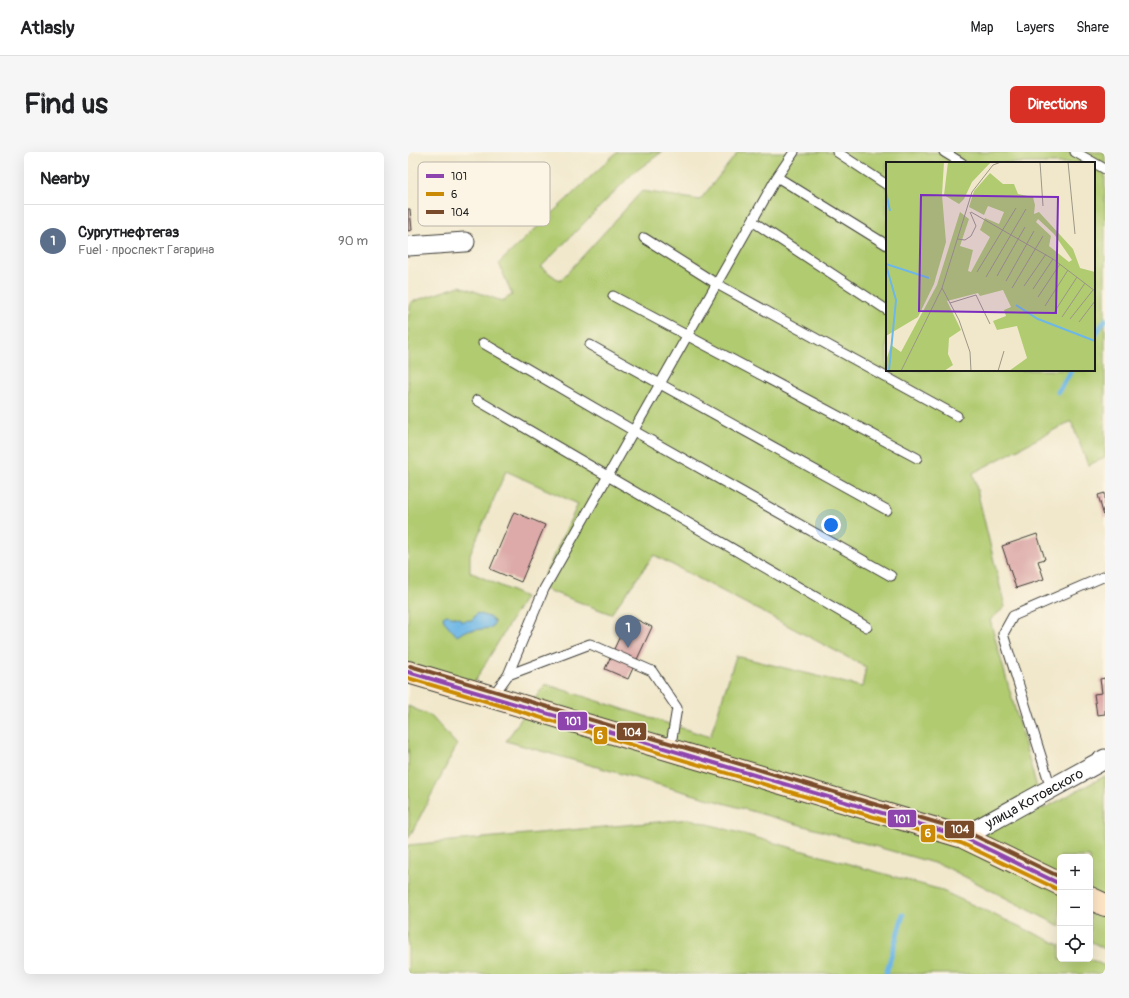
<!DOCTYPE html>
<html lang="en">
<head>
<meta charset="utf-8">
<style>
  body { margin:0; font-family:Pangolin,sans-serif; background:#f6f6f6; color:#202124 }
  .controls { position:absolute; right:12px; bottom:12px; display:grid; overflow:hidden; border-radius:6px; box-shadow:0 4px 16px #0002 }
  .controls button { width:36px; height:36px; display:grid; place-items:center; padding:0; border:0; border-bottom:1px solid #e0e0e0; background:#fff; color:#202124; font:20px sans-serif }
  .you { position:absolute; left:423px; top:373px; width:14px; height:14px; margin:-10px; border:3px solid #fff; border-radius:50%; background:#1a73e8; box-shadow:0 0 0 6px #1a73e833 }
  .badge { display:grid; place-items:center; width:26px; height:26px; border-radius:50%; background:#d93025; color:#fff; font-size:13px; font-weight:700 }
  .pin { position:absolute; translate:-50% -33px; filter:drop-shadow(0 1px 2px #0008) }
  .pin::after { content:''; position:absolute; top:21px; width:14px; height:12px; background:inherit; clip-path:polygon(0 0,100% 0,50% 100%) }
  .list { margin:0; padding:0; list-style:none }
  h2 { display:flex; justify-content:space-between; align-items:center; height:52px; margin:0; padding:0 16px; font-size:17px }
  h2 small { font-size:13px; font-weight:400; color:#757577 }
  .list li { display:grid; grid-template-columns:26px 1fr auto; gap:12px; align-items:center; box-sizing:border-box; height:72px; padding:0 16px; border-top:1px solid #e0e0e0 }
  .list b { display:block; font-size:15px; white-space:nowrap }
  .list p { margin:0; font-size:13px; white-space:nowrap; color:#757577 }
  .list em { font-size:13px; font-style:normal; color:#757577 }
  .icon { flex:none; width:22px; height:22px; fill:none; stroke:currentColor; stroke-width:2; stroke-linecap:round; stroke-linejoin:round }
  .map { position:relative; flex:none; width:697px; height:822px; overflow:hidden; border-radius:6px }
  header { display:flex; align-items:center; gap:24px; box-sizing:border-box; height:56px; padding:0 20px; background:#fff; border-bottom:1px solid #e0e0e0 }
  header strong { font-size:19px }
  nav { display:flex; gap:22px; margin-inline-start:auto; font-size:14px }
  .intro { display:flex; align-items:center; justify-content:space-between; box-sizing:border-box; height:96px; padding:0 24px }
  h1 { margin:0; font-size:28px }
  .button { padding:10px 18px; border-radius:6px; background:#d93025; color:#fff; font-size:14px; font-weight:700 }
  main { display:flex; gap:24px; padding:0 24px }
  aside { flex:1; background:#fff; border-radius:6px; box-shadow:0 4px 16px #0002 }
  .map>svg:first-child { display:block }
</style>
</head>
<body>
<header>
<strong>Atlasly</strong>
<nav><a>Map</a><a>Layers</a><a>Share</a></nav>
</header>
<div class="intro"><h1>Find us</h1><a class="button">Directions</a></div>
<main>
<aside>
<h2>Nearby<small></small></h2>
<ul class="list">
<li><span class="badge" style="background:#5c6f8a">1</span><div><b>Сургутнефтегаз</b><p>Fuel · проспект Гагарина</p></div><em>90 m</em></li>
</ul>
</aside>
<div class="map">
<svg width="697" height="822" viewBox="0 0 697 822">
  <rect width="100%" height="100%" fill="#fcf5e5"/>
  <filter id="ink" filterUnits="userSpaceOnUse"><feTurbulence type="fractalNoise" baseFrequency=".025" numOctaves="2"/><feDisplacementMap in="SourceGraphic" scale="8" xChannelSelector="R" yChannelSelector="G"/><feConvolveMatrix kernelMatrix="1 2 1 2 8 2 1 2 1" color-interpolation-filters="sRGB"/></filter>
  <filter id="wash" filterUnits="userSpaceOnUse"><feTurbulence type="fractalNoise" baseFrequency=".012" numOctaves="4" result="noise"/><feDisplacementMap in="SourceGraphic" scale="16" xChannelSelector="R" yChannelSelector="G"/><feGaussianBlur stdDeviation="0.9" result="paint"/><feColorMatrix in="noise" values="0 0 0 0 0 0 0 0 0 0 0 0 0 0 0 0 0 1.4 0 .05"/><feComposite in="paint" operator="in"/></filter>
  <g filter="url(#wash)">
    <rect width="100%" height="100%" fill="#f1e8cc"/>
    <path fill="#b1cb71" stroke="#667446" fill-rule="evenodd" d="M209,0h45l-30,22 -91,93 19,14 82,-90 58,9 38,-48h367v306l-17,7 -17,-44 -98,52 32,134 -15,13 53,189 62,-33v173l-15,-8v-84h-30v69l-116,-60 -438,-125 39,-57 165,53 26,-81 126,31 4,-20 -212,-112 -43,59 -72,-27 39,-83 -72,-33 -36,83v18l55,25 -51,86 -66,-20v-343l3,-18 49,-16 42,15 10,-6 -13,-32zM479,11h207v207h-207z
      M0,554l23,10 26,29 -48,93z
      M282,667l248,70 122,56v14h30l15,7v8h-697v-129z"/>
    <path fill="#6eb7e6" stroke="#456a81" d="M69,461l12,4 6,5 -4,6 -26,3 -8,5 -13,-15 -1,-4 4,-2 13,3 1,3 11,-1z"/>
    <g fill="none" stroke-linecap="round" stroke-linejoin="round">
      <path stroke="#6eb7e6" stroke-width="5" d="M686,185l11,-17
        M650,240l14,-22
        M478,822l17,-59"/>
    </g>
    <g id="blocks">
      <path fill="#ddaaa9" d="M0,57h2l2,21 -4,1z
        M697,341v27l-7,-25z
        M106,360l31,13 -24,57 -31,-13z
        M629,382l8,25 -7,2 6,18 -28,9 -14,-42z
        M221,464l23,11 -24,52 -23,-10z
        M697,526v36l-8,1 -3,-21 8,-1 -2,-14z"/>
    </g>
  </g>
  <g filter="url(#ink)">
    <use href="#blocks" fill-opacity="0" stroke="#3c3b36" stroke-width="1"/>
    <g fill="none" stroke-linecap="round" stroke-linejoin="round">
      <defs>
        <path id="lane" d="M429,0l50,33
          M536,0l18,11
          M667,0l30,17
          M369,25l110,68
          M344,69l135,89
          M236,86l73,46 240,132
          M205,144l304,162
          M75,191l151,88 257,145
          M182,193l297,165
          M69,248l390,227
          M100,523l36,-86 233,-412 17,-25
          M84,545l16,-22 82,-31 62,27 25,37 -7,42
          M643,636l-48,-154 10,-18 92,-40"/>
        <g id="street">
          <path d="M0,94l57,-4"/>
          <path id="s1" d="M555,685l142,-78"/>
        </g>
        <path id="secondary" d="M0,520l555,165 97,47
          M682,746l15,7"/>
      </defs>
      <use href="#lane" stroke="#3c3b36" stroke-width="11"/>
      <use href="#street" stroke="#3c3b36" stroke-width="21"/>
      <use href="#secondary" stroke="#3c3b36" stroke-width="24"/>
      <use href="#lane" stroke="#fff" stroke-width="9"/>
      <use href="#street" stroke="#fff" stroke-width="19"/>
      <use href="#secondary" stroke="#fde5c5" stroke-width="22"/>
      <defs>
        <path id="bus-1" d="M0,520l555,165 97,47"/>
        <path id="bus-2" d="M0,526l553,165 96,46"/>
        <path id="bus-3" d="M2,514l555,165 95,46"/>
      </defs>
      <use href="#bus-1" stroke="#fcf5e5" stroke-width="7"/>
      <use href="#bus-2" stroke="#fcf5e5" stroke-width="7"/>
      <use href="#bus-3" stroke="#fcf5e5" stroke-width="7"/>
      <use href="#bus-1" stroke="#8e44ad" stroke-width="4"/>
      <use href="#bus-2" stroke="#cb8a06" stroke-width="4"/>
      <use href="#bus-3" stroke="#7a4b2a" stroke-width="4"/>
    </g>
  </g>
  <g text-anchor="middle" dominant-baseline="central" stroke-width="3.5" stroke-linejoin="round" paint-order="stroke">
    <g font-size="14" fill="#1c1c1c" stroke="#fcf5e5">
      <text stroke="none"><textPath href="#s1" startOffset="81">улица Котовского</textPath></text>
    </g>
  </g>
  <g transform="translate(478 10)">
    <rect width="209" height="209" fill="#f1e8cc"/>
    <path d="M0,0h58l-2,33 4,47 -12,42 -16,33 -32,19zM62,0h43l-19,20 -8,17 -5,5 -15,-9zM104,11l13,11h11l4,10 15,3 2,8 -1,9 5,-2 34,37 7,19 15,4v99h-86l18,-13 -10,-32 -20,4 -4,-9 13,-5 -2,-6 7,-3 -8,-17 -23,6 -2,-3 -31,8 14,29 -12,8 -1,16 5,11 -9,6h-58v-10l5,-16 10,7 36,-67 23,-73 9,7 -9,27 13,4 -5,21 3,1 19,-35 -10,-7 5,-12 14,6 5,-12 -16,-6 -4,9 -15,-8 5,-16zM152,57l16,15 18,26 -3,2 -20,-16 2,-10 -15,-14z" fill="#b1cb71" fill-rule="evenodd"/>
    <path fill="none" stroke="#6eb7e6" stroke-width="2" d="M0,30l4,19M0,102l43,14M0,103l10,35 -7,71M130,143l22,14 57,22"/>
    <path fill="none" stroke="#9c9686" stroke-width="1" d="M154,0l3,44M182,0l7,72M85,50l82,47 42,32M71,77l8,1 6,-4 5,-10 -6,-14M91,110l39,-64M111,114l28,-49M100,115l40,-68M120,119l28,-50M138,124l22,-32M56,126l17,32 11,32 1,19M126,126l31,-52M147,127l20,-30M152,135l22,-33M64,141l26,-8 14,29M159,144l23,-36M167,152l24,-37M176,155l23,-34M184,157l23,-29M193,160l16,-21M15,209l41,-83 30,-96 21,-27 8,-3M112,209l6,-20"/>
    <path fill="#7b2cbf" fill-opacity="0.15" stroke="#7b2cbf" stroke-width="2" d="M35,33l137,2 -2,116 -137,-2z"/>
    <rect width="209" height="209" fill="none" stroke="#1c1c1c" stroke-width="2"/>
  </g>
  <rect x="10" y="10" width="132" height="64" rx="6" fill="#fcf5e5" stroke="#b9b4a9" stroke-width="1"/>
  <rect x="18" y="22" width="18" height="4" fill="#8e44ad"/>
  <rect x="18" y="40" width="18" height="4" fill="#cb8a06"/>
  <rect x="18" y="58" width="18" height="4" fill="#7a4b2a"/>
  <g font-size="11" fill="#1c1c1c">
    <text x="43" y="28">101</text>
    <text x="43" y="46">6</text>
    <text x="43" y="64">104</text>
  </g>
  <g stroke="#fcf5e5" stroke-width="1.5">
    <rect x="149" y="559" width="31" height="20" rx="4" fill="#8e44ad"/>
    <rect x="208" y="570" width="31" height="19" rx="4" fill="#7a4b2a"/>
    <rect x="185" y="574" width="15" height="19" rx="4" fill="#cb8a06"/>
    <rect x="479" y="657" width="30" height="19" rx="4" fill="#8e44ad"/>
    <rect x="536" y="668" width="31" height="19" rx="4" fill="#7a4b2a"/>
    <rect x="512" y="672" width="16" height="19" rx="4" fill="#cb8a06"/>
  </g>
  <g font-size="11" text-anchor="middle" font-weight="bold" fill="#fff">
    <text x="165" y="573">101</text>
    <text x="224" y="584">104</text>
    <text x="192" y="587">6</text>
    <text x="494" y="671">101</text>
    <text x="552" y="681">104</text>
    <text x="520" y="685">6</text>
  </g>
</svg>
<div class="controls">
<button>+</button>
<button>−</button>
<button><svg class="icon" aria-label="locate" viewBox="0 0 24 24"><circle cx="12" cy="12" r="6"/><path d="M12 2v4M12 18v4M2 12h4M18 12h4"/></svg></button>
</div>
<div class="you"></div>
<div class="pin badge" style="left:220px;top:496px;background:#5c6f8a">1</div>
</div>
</main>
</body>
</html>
